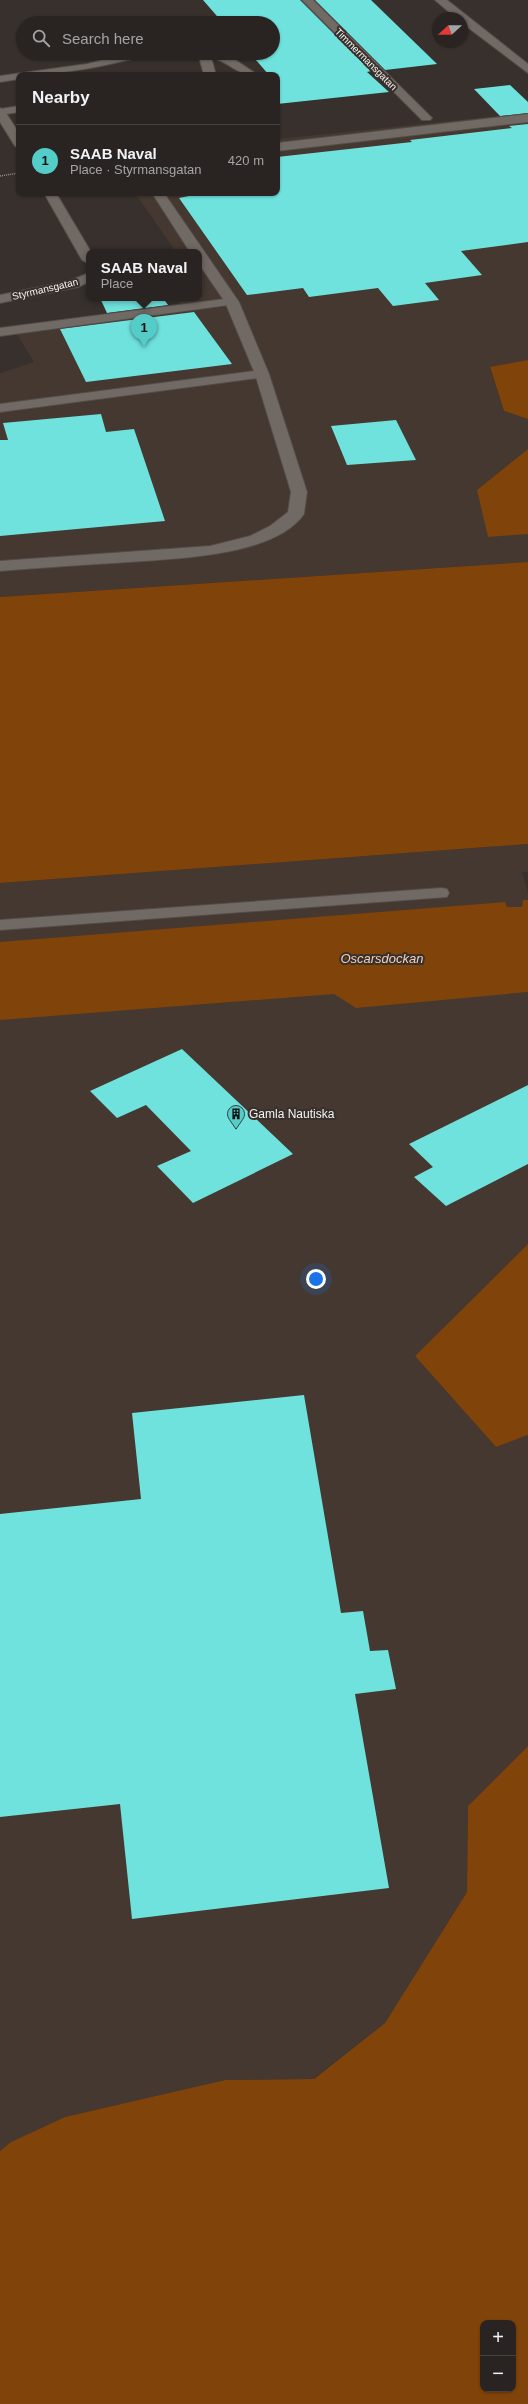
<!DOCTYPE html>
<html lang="en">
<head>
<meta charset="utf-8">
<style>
  body { margin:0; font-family:Helvetica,sans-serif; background:#35302e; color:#f1f3f6 }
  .controls { position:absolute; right:12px; bottom:12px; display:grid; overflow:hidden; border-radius:8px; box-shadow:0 1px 3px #0004 }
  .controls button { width:36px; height:36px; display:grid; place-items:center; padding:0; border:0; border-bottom:1px solid #45413f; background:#292421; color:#f1f3f6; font:20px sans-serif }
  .compass { position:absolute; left:432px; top:12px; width:36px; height:36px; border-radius:50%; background:#292421; box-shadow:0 1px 3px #0004; rotate:249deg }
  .you { position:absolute; left:316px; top:1279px; width:14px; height:14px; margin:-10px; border:3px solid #fff; border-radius:50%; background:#1a73e8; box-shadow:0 0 0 6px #1a73e833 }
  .badge { display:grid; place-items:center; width:26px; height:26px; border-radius:50%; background:#54cdc8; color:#111; font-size:13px; font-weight:700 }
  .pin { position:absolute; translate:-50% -33px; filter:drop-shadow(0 1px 2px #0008) }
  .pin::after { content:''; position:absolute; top:21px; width:14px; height:12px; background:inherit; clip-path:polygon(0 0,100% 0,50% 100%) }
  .popup { position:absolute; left:86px; top:249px; width:116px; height:52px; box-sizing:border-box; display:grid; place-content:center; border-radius:8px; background:#292421; filter:drop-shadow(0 1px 3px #0005); font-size:13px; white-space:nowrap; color:#a5a4a5 }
  .popup b { font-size:15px; color:#f1f3f6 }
  .popup::after { content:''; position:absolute; left:50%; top:100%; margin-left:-8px; border:8px solid transparent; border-top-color:#292421 }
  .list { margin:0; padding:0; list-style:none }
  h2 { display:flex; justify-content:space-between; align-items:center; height:52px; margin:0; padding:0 16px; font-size:17px }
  h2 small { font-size:13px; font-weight:400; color:#a5a4a5 }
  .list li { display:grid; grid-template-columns:26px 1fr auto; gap:12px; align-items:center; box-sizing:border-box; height:72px; padding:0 16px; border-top:1px solid #45413f }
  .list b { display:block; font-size:15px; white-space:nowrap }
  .list p { margin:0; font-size:13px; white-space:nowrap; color:#a5a4a5 }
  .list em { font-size:13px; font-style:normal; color:#a5a4a5 }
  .icon { flex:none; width:22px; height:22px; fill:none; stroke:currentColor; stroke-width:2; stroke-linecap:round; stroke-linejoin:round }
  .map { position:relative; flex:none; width:528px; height:2404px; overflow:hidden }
  .search { position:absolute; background:#292421; box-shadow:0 1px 3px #0004; left:16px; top:16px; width:264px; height:44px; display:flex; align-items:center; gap:10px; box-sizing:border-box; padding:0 14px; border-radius:22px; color:#a5a4a5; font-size:15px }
  .panel { position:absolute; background:#292421; box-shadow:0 1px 3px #0004; left:16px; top:72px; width:264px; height:124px; border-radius:8px }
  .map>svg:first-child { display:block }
</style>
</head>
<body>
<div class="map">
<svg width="528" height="2404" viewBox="0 0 528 2404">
  <rect width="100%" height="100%" fill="#37302c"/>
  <path fill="#443830" d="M528,113v247l-38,8 14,43 24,8v30l-51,41 51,44v28l-528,35v-224l34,-11 -21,-34 164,-23 8,-7h14v-46h-23l-41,-59h142v-54z
    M528,844v28h-6l6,20v8h-5l-1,7h-15l-2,-5 -57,5 26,89 54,-4v252l-113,112 81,91 32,-12v311l-60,60 -1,86 -82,131 -72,56 -88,1 -160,37 -54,25 -11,9v-1268z"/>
  <path fill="#80430a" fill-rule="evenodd" d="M528,360v59l-24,-8 -14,-44z
    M528,449v85l-40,3 -11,-47z
    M528,562v282l-528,39v-286z
    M523,900h5v92l-172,16 -22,-14 -334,26v-78l505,-40 2,5h15z
    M528,1244v191l-32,12 -81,-91z
    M528,1746v658h-528v-253l11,-9 54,-25 160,-37 89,-1 71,-56 82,-131 1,-86zM483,2323h30v66h-30z"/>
  <path fill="#6fe2dd" d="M203,0h97l71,71 -4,1 22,20 -112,12v-29h-8l-19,-22h23v-30h-50z
    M315,0h56l66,64 -52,6z
    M510,85l18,17v11l-28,3 -26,-27z
    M528,124v118l-67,9 21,24 -57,8 14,17 -46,6 -15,-18 -69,9 -6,-9 -56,7 -68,-97 10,-2 -2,-3h90v-36l135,-15 -2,-2 102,-12 -3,-2z
    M100,298h63l5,7 -61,8z
    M194,312l38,52 -146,18 -26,-53z
    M101,414l5,18 28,-3 31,92 -165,15v-96h8l-5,-17z
    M396,420l20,40 -69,5 -16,-39z
    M182,1049l111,105 -100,49 -36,-37 34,-15 -45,-46 -29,13 -27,-27z
    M528,1085v79l-82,42 -32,-29 19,-10 -24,-23z
    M304,1395l37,218 22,-2 7,40 18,-1 8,39 -41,5 34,194 -257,31 -12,-115 -120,13v-303l141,-15 -9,-86z"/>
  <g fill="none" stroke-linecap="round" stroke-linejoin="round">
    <defs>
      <path id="lane" d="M19,106v6l-19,3v-6z
        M232,298l4,2 2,2 -2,2 -236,32v-8z
        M262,370l6,4 -2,3 -266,35v-8z
        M441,888l6,1 2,4 -2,4 -447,33v-10z"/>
      <path id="street" d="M302,0h11l117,116 2,2 -2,2h-8z
        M435,0h12l81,64v9l-66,-50v-5h-6z
        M130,53h20l-2,2c-44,11 -84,20 -129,20v4l-19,3v-6l87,-12z
        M200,53l28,2 30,20c-23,0 -27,-12 -47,-18l5,18h-12l-5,-18z
        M0,108l4,2 15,23v14l-4,-1 -15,-24z
        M528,114v8l-251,29v-8z
        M44,193h12l35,59h-2v12l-7,-4z
        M152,193h12l75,109 30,72 38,118 -3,22c-31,45 -140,45 -189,49 -38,2 -77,5 -115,8v-10l210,-15 40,-10 20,-10 18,-14 3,-20 -36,-118 -30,-72 -26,-38v-12h-9z
        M89,273v9l-11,5 -78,16v-8l69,-14z"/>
    </defs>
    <use href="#lane" stroke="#524d49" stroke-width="2"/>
    <use href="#street" stroke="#524d49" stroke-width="2"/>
    <path stroke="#96908d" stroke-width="1.5" stroke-dasharray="1 1" stroke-linecap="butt" d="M0,176l19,-3"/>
    <use href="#lane" fill="#716964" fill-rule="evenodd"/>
    <use href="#street" fill="#716964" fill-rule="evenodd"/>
  </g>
  <defs>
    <symbol id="building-pin" viewBox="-11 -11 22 30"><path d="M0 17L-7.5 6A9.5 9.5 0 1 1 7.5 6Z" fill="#54cdc8" stroke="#37302c"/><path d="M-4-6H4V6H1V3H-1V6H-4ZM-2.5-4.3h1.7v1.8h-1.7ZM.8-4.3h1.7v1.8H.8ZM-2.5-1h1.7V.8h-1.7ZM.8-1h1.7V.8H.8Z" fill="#111"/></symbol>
  </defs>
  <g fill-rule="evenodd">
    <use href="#building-pin" x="226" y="1104" width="20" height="27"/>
  </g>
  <g text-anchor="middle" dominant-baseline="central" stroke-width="4" stroke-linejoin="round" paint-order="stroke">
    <g font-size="10" fill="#f8f3f0" stroke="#37302c">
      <text transform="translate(366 59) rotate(45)">Timmermansgatan</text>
      <text transform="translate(45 289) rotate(-13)">Styrmansgatan</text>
    </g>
    <g font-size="12" fill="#f8f3f0" stroke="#37302c" text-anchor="start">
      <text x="249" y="1114">Gamla Nautiska</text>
    </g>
    <g font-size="13" font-style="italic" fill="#f6d1b7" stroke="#37302c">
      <text x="382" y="958">Oscarsdockan</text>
    </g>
  </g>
</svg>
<div class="controls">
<button>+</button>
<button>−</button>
</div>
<svg class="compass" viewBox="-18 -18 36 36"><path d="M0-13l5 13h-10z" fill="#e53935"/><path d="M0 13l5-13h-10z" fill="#a5a4a5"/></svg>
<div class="you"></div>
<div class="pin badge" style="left:144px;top:347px">1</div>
<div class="popup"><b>SAAB Naval</b>Place</div>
<div class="search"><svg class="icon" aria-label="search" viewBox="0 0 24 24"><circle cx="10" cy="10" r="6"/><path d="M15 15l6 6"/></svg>Search here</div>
<section class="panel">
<h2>Nearby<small></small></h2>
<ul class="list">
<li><span class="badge">1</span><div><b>SAAB Naval</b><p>Place · Styrmansgatan</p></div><em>420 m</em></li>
</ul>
</section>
</div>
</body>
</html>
